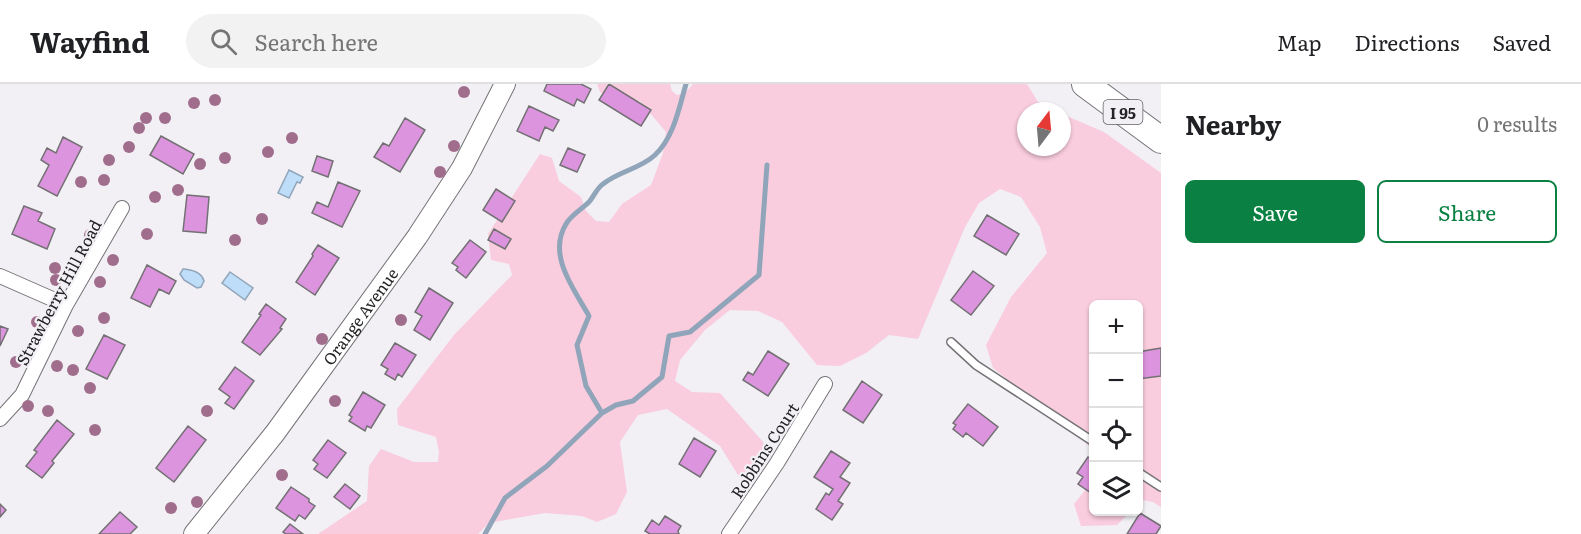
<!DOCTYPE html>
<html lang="en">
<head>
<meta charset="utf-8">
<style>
  body { margin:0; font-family:Literata,serif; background:#f2f2f2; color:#202124 }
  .controls { position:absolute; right:18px; bottom:18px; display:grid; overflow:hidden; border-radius:9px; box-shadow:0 2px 4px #0004 }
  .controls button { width:54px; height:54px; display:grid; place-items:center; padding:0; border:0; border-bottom:2px solid #e0e0e0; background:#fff; color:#202124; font:30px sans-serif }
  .compass { position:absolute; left:1017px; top:18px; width:54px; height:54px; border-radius:50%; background:#fff; box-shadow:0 2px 4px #0004; rotate:16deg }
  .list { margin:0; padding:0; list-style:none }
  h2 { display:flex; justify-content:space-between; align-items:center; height:78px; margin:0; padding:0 24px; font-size:26px }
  h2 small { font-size:20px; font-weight:400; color:#757577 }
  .actions { display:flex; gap:12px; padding:18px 24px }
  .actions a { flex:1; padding:14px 0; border:2px solid #0b8043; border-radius:9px; text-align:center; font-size:21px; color:#0b8043 }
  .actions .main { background:#0b8043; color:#fff }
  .icon { flex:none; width:33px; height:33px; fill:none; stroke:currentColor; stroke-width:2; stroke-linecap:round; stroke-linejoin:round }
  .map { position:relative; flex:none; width:1161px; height:450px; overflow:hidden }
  header { display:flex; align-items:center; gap:36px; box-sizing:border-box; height:84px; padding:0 30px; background:#fff; border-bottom:2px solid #e0e0e0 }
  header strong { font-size:28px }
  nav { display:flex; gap:33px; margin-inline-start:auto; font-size:21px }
  .search { width:420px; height:54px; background:#f2f2f2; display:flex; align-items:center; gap:15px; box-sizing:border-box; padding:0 21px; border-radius:33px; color:#757577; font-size:22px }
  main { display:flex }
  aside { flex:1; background:#fff }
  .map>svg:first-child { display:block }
</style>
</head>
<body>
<header>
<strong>Wayfind</strong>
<div class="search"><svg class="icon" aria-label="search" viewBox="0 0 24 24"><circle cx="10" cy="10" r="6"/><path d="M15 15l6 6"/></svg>Search here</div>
<nav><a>Map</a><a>Directions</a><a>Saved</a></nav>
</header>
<main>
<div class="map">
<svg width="1161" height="450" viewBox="0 0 1161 450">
  <rect width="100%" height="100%" fill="#f2f0f5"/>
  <path fill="#f9ccde" d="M597,0h73l2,7 5,4 8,-2 8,-9h334l11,18 17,9h-29v36h36v-33l42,18 57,41v334l-8,-5 -11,-2 -3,3 -1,-199h-44l-1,150 -5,-9 -95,-77 -7,-23 25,-48 36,-44 -7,-26 -19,-30 -21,-8 -21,14 -14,24 -47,112 -29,-4 -23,18 -26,13 -23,-1 -35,-43 -24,-11 -28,-1 -25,20 -25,30 -5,21 17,11 28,1 52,59 -18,19 -16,4 -18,-29 -53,-37 -29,6 -18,27 7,50 -11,22 -19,8 -15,-6 -37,-3 -56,10 -11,11h-160l49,-33 2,-35 12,-17 33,13h24l1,-10 -3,-15 -38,-12 -1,-16 57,-74 58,-60 -3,-11 -18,-4 -3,-26 52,-80 12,4 7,23 22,16 5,14 10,10 13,1 13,-18 29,-19 12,-32 3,-21 -26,-31 -27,-3 -13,-6z
    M1093,396l1,32h36l-13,13 -36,1 -7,-22z"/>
  <path fill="#beddf9" stroke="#90a5b9" stroke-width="1.5" d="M289,86l14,7 -3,6 -3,-1 -8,16 -11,-5z
    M183,185c8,1 18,2 21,12l-3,6 -4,1 -13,-8 -4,-6z
    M230,188l23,16 -8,12 -23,-17z"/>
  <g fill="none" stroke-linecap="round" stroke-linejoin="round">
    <path stroke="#90a5b9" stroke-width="5" d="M602,329l14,-8 17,-4 29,-24 7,-41 21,-4 69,-57 8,-110
      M485,450l20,-36 42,-32 55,-53 -16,-27 -9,-41 12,-29c-15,-27 -42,-61 -23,-92 5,-9 16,-15 23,-22 5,-6 8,-14 14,-18 16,-13 37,-15 52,-29 19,-18 24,-47 31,-71"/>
  </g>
  <path fill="#db94dd" stroke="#737073" stroke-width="1.5" d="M547,0h34l10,5 -7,14 -7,-4 -3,7 -30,-15z
    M609,0l42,26 -10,16 -42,-26z
    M529,22l30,14 -6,11 -8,-4 -6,14 -22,-10z
    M405,34l20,12 -25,42 -26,-15 9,-14 6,3z
    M161,52l33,18 -11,20 -33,-19z
    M63,53l19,10 -25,49 -19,-10 11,-21 -8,-5 6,-12 9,5z
    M568,64l17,7 -8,17 -17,-7z
    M317,72l16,5 -5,16 -16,-6z
    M338,98l22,9 -18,36 -30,-14 5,-11 11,5z
    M496,105l19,12 -13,21 -19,-12z
    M187,111l22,2 -3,36 -23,-2z
    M24,122l18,7 -4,8 17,8 -8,20 -35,-15z
    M987,131l32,19 -13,21 -32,-19z
    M494,145l17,10 -6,10 -17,-9z
    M470,156l16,12 -20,26 -10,-8 2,-3 -6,-4z
    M318,161l21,13 -24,37 -19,-13 17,-26 -1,-2z
    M147,181l29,16 -7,13 -10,-5 -9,18 -19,-9z
    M973,187l21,15 -23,29 -20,-15z
    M429,204l24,15 -23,37 -16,-10 8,-14 -7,-4z
    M266,220l20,15 -6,9 2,1 -22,26 -18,-13 19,-27 -2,-1z
    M0,242l8,3 -8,17z
    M104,251l21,10 -18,34 -21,-10z
    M395,259l21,12 -14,22 -4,-3 -3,6 -10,-6 3,-5 -7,-4z
    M1161,264v28l-23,3v-27z
    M768,267l21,13 -21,32 -25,-16 5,-8 5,3z
    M235,283l19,14 -20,28 -9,-6 5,-6 -11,-8z
    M862,297l20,14 -19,28 -20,-13z
    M363,308l22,13 -14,23 -4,-2 -2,5 -16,-10 3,-4 -3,-2z
    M968,320l30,23 -15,19 -17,-13 -3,4 -10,-8 3,-4 -3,-2z
    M57,336l17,14 -22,27 2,2 -12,15 -16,-12 11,-14 -3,-2z
    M188,342l18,14 -32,42 -18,-14z
    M694,354l22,13 -16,26 -21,-13z
    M328,356l18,13 -19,25 -13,-9 4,-5 -5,-4z
    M831,367l19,12 -10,14 10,6 -12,18 5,3 -11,16 -16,-11 10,-16 3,2 4,-6 -19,-12z
    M1088,373l6,4v28l-3,4 -13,-9 5,-7 -6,-4z
    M345,400l15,12 -10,13 -16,-12z
    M291,403l18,12v3l6,4 -10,13 -6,-4 -4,6 -19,-13z
    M0,420l6,6 -6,7z
    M120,428l17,15 -7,7h-31z
    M1140,429l21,13 -5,8h-29z
    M665,432l16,10 -3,5 1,3h-29l-5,-3 7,-11 7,5z
    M290,440l13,10h-17l-3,-2z"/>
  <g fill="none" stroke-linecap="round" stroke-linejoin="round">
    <defs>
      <path id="lane" d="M951,258l25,23 118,77
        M1138,388l23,15"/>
      <path id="street" d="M0,192l66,29
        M0,335l22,-24 44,-90 56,-97
        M729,450l48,-71 48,-79"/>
      <g id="secondary">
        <path id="s1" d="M194,450l81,-101 142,-196 45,-69 43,-84"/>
      </g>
      <path id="highway" d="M1085,0l76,56"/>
    </defs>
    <use href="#lane" stroke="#757377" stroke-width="10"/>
    <use href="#street" stroke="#757377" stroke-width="16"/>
    <use href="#secondary" stroke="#757377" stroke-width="22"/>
    <use href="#highway" stroke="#757377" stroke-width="28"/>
    <use href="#lane" stroke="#fff" stroke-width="7"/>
    <use href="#street" stroke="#fff" stroke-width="14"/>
    <use href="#secondary" stroke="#fff" stroke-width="20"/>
    <use href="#highway" stroke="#fff" stroke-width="26"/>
  </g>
  <g fill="#a06e8c">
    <circle cx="464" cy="8" r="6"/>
    <circle cx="215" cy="16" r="6"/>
    <circle cx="194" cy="19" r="6"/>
    <circle cx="146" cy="34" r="6"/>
    <circle cx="165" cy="34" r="6"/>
    <circle cx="139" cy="44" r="6"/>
    <circle cx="292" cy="54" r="6"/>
    <circle cx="454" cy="62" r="6"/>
    <circle cx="129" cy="63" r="6"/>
    <circle cx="268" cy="68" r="6"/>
    <circle cx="225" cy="74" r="6"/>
    <circle cx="109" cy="76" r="6"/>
    <circle cx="200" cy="80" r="6"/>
    <circle cx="440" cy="88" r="6"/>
    <circle cx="104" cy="96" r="6"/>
    <circle cx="81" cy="98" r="6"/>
    <circle cx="178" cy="106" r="6"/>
    <circle cx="155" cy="113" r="6"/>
    <circle cx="262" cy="135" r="6"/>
    <circle cx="147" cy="150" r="6"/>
    <circle cx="90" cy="151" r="6"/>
    <circle cx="235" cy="156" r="6"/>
    <circle cx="113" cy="176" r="6"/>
    <circle cx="55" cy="184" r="6"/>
    <circle cx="56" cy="196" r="6"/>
    <circle cx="100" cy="198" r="6"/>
    <circle cx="104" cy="234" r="6"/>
    <circle cx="401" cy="236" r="6"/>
    <circle cx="37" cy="238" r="6"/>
    <circle cx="78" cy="247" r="6"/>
    <circle cx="322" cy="255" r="6"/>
    <circle cx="16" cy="278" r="6"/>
    <circle cx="57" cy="282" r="6"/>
    <circle cx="73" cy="286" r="6"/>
    <circle cx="90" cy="304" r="6"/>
    <circle cx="335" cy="317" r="6"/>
    <circle cx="28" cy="322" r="6"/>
    <circle cx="48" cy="327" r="6"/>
    <circle cx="207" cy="327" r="6"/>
    <circle cx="95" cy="346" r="6"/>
    <circle cx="282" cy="391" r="6"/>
    <circle cx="197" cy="418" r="6"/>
    <circle cx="171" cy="424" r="6"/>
  </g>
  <g text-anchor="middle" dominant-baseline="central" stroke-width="4.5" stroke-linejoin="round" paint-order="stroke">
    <rect fill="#f2f0f5" stroke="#616063" stroke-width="1.5" x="1103.5" y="16" width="39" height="24" rx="4.5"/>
    <g font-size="15" font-weight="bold" fill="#232224">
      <text x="1123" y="28">I 95</text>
    </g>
    <g font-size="16" fill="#232224" stroke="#f2f0f5">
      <text transform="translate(58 208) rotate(-62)">Strawberry Hill Road</text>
      <text stroke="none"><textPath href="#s1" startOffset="274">Orange Avenue</textPath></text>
      <text transform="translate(764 366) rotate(-57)">Robbins Court</text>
    </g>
  </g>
</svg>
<div class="controls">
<button>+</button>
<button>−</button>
<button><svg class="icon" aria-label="locate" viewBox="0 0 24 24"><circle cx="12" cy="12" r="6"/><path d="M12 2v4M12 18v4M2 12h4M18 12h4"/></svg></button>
<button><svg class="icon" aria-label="layers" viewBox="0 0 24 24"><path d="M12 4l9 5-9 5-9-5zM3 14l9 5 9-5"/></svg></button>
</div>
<svg class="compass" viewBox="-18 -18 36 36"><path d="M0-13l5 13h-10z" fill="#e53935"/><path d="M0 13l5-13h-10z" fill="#757577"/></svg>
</div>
<aside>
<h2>Nearby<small>0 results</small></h2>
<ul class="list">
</ul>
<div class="actions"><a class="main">Save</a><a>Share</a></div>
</aside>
</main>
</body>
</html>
